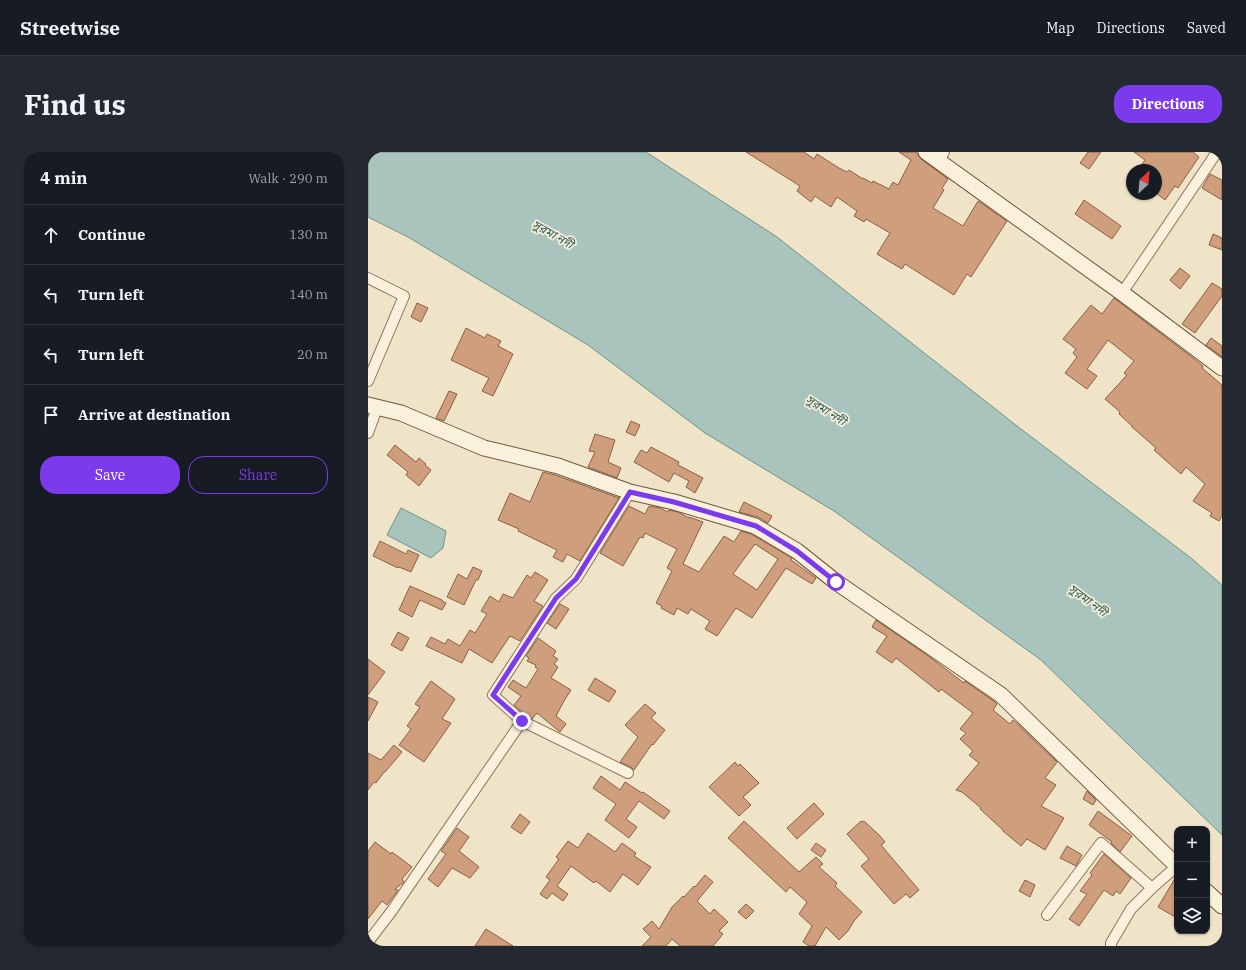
<!DOCTYPE html>
<html lang="en">
<head>
<meta charset="utf-8">
<style>
  body { margin:0; font-family:"IBM Plex Serif","Noto Sans Bengali",serif; background:#242831; color:#f1f3f6 }
  .controls { position:absolute; right:12px; bottom:12px; display:grid; overflow:hidden; border-radius:8px; box-shadow:0 1px 3px #0004 }
  .controls button { width:36px; height:36px; display:grid; place-items:center; padding:0; border:0; border-bottom:1px solid #363941; background:#171b24; color:#f1f3f6; font:20px sans-serif }
  .compass { position:absolute; left:758px; top:12px; width:36px; height:36px; border-radius:50%; background:#171b24; box-shadow:0 1px 3px #0004; rotate:26deg }
  .stop { position:absolute; width:12px; height:12px; margin:-9px; border:3px solid #7c3aed; border-radius:50%; background:#fff }
  .stop.end { background:#7c3aed; border-color:#fff; box-shadow:0 1px 4px #0008 }
  .list { margin:0; padding:0; list-style:none }
  h2 { display:flex; justify-content:space-between; align-items:center; height:52px; margin:0; padding:0 16px; font-size:17px }
  h2 small { font-size:13px; font-weight:400; color:#9ea1a6 }
  .list li { display:grid; grid-template-columns:26px 1fr auto; gap:12px; align-items:center; box-sizing:border-box; height:60px; padding:0 16px; border-top:1px solid #363941 }
  .list b { display:block; font-size:15px; white-space:nowrap }
  .list em { font-size:13px; font-style:normal; color:#9ea1a6 }
  .actions { display:flex; gap:8px; padding:12px 16px }
  .actions a { flex:1; padding:9px 0; border:1px solid #7c3aed; border-radius:16px; text-align:center; font-size:14px; color:#7c3aed }
  .actions .main { background:#7c3aed; color:#fff }
  .icon { flex:none; width:22px; height:22px; fill:none; stroke:currentColor; stroke-width:2; stroke-linecap:round; stroke-linejoin:round }
  .map { position:relative; flex:none; width:854px; height:794px; overflow:hidden; border-radius:16px }
  header { display:flex; align-items:center; gap:24px; box-sizing:border-box; height:56px; padding:0 20px; background:#171b24; border-bottom:1px solid #363941 }
  header strong { font-size:19px }
  nav { display:flex; gap:22px; margin-inline-start:auto; font-size:14px }
  .intro { display:flex; align-items:center; justify-content:space-between; box-sizing:border-box; height:96px; padding:0 24px }
  h1 { margin:0; font-size:28px }
  .button { padding:10px 18px; border-radius:16px; background:#7c3aed; color:#fff; font-size:14px; font-weight:700 }
  main { display:flex; gap:24px; padding:0 24px }
  aside { flex:1; background:#171b24; border-radius:16px; box-shadow:0 1px 3px #0004 }
  .map>svg:first-child { display:block }
</style>
</head>
<body>
<header>
<strong>Streetwise</strong>
<nav><a>Map</a><a>Directions</a><a>Saved</a></nav>
</header>
<div class="intro"><h1>Find us</h1><a class="button">Directions</a></div>
<main>
<aside>
<h2>4 min<small>Walk · 290 m</small></h2>
<ul class="list">
<li><svg class="icon" aria-label="ahead" viewBox="0 0 24 24"><path d="M12 20V5M6 11l6-6 6 6"/></svg><div><b>Continue</b></div><em>130 m</em></li>
<li><svg class="icon" aria-label="left" viewBox="0 0 24 24"><path d="M17 20v-9H6M10 6l-5 5 5 5"/></svg><div><b>Turn left</b></div><em>140 m</em></li>
<li><svg class="icon" aria-label="left" viewBox="0 0 24 24"><path d="M17 20v-9H6M10 6l-5 5 5 5"/></svg><div><b>Turn left</b></div><em>20 m</em></li>
<li><svg class="icon" aria-label="arrive" viewBox="0 0 24 24"><path d="M6 21V4h12l-3 4 3 4H6"/></svg><div><b>Arrive at destination</b></div></li>
</ul>
<div class="actions"><a class="main">Save</a><a>Share</a></div>
</aside>
<div class="map">
<svg width="854" height="794" viewBox="0 0 854 794">
  <rect width="100%" height="100%" fill="#f0e4c8"/>
  <path fill="#a9c4bc" stroke="#6f938a" d="M0,0h278l131,85 240,189 174,132 31,27v250l-181,-175 -207,-149 -129,-78 -117,-88 -180,-108 -40,-20z
    M33,356l45,23 -3,17 -12,10 -44,-23z"/>
  <path fill="#cf9f7d" stroke="#8d5f41" fill-rule="evenodd" d="M378,0h58l10,7 3,-5 22,14 8,4 2,-2 14,9v-1l9,5 1,-2 16,8 4,-7 5,3 13,-25 -12,-8h17l5,7 27,20 -6,9 2,2 -11,18 30,18 15,-25 29,20 -36,56 -4,-3 -13,21 -49,-31 -3,5 -25,-15 13,-21 -24,-14 -2,3 -10,-6 3,-5 -20,-14 -6,10 -16,-11 -4,6 -14,-11 3,-5z
    M720,0h13l-12,17 -9,-6z
    M766,0h59l6,5 -21,31 -3,-2 -10,14 -9,-7v-23h-18l7,-10z
    M842,22l12,6v20l-20,-12z
    M716,48l37,26 -9,13 -37,-25z
    M845,82l9,4v12l-13,-5z
    M812,116l10,8 -10,13 -10,-9z
    M844,131l10,6v7l-27,37 -13,-9z
    M746,146l79,60 10,8 -1,2 20,17v131l-3,5 -9,-5 2,-3 -19,-12 12,-17 -19,-17 -5,7 -27,-24 2,-2 -24,-21v-1l-13,-12 1,-2 -15,-13 22,-24 -3,-2 10,-12 -26,-21 -21,29 10,7 -10,13 -22,-16 12,-16 -4,-4 3,-4 -13,-10 28,-34 11,9z
    M49,151l11,5 -7,14 -10,-5z
    M98,176l19,10 2,-4 14,7 -3,5 15,8 -20,42 -11,-5 7,-13 -38,-18z
    M843,186l11,8v11l-16,-12z
    M81,239l8,3 -13,27 -8,-3z
    M263,269l9,4 -5,11 -9,-4z
    M227,282l20,6 -7,22 13,6 -4,10 -29,-11 7,-15 -6,-1z
    M27,293l21,17 3,-4 7,6 -1,1 6,5 -12,16 -13,-11 2,-3 -21,-17z
    M283,295l28,15 -1,3 25,13 -8,15 -9,-6 3,-6 -15,-8 -5,9 -35,-20 7,-12 6,3z
    M175,320l12,3 64,23 -39,63 -13,-7 -4,8 -10,-5 4,-7 -39,-19 1,-2 -21,-9 12,-27 20,9z
    M376,350l28,14 -4,7 -10,-6 -19,-5z
    M261,354l16,8 4,-8 11,2 8,4 1,-2 9,2 11,6v-1l14,5 -20,42 16,8 25,-36 10,6 7,-11 10,3 41,24 -1,2 25,18 -4,6 -26,-16 -34,50 -16,-10 -19,28 -12,-7 5,-8 -19,-12 -3,5 -11,-6 -3,7 -13,-7 1,-2 -6,-3 16,-32 -5,-3 10,-19 -32,-16 -2,5 -3,-1 -17,29 -23,-13zM387,392l23,15 -21,31 -24,-16z
    M12,389l26,13 2,-4 11,5 -8,17 -12,-5 -1,1 -25,-12z
    M105,415l9,4 -4,9h-2l-12,25 -17,-8 11,-23 9,5z
    M167,420l13,8 -14,21 9,5 -23,35 -10,-5 -18,27 -23,-14 -7,14 -36,-17 5,-9 14,7 3,-5 12,7 10,-16 5,3 12,-19 -6,-3 9,-15 9,6 4,-8 10,4 14,-23 4,3z
    M42,434l32,14v1l4,2 -4,7 -22,-10 -8,17 -13,-7z
    M192,452l9,5 -13,20 -9,-6z
    M508,468l51,35 37,28 1,-2 30,21 2,2 -4,6 17,14 3,-4 44,42 -12,16 11,7 -15,21 23,12 -19,32 -18,-11 -6,7 -18,-15v-1l-23,-21 1,-1 -19,-16 -6,-2 23,-27 -10,-8 4,-4 -13,-12 6,-6 -6,-4 13,-16 -32,-24 -2,3 -43,-34 -4,5 -16,-11 11,-16 -15,-9z
    M30,480l11,6 -7,13 -11,-6z
    M170,486l18,13 -3,5 5,3 -4,5 4,3 -7,11 20,12 -7,11 -8,15 10,8 -6,8 -23,-19 -5,6 -6,-3 -12,-11 7,-9 -13,-9 5,-7 13,8 12,-19 -3,-2 1,-2 -9,-4 2,-3 -3,-2z
    M0,507l17,13 -17,23z
    M227,526l21,13 -7,11 -21,-12z
    M63,529l24,18 -13,20 9,4 -27,39 -25,-17 12,-16 -4,-3 13,-19 -5,-3z
    M0,545l10,5 -10,19z
    M277,552l11,9 -5,5 14,12 -12,15 -1,-1 -18,26 -3,-3 -11,-5 18,-25 -13,-12z
    M26,593l8,7 -17,20h-1l-8,11 -2,-1 -6,8v-37l13,7z
    M367,610l3,4 2,-2 19,19 -16,14 8,8 -12,11 -30,-29z
    M233,624l19,14 5,-8 17,11 1,-1 27,19 -6,8 -25,-18 -13,18 11,8 -8,11 -24,-18 11,-16 -23,-16z
    M719,639l9,9 -3,5 -10,-6z
    M446,651l10,11 -27,25 -10,-11z
    M730,659l34,25 -12,16 -9,-9 1,-1 -23,-17z
    M152,662l10,8 -9,12 -10,-7z
    M376,669l55,51 17,-15 7,7 -4,3 18,16 -2,3 27,26 -8,9 -6,10 -9,9 -13,-13 -11,19h-6l-6,-4 9,-16 -13,-12 8,-12 -17,-15 -4,5 -58,-54z
    M493,669l1,1 2,-1 16,15 5,6 -4,3 38,45 -9,8 -4,-4 -12,10 -33,-38 8,-7 -22,-25z
    M89,676l12,9 -10,14 20,16 -9,11 -18,-10 -14,19 -10,-8 18,-25 -5,-3z
    M220,681l27,19 7,-9 14,10 -2,3 17,11 -13,18 -15,-11 -13,18 -14,-11 -2,2 -23,-17 -14,20 11,8 -5,7 -11,-8 -5,6 -7,-5 10,-14 -4,-3 13,-18 -3,-2 12,-16 10,7z
    M7,690l16,12 1,-2 20,15 -10,12 2,3 -9,7 3,1 -11,15 -5,-4 -14,18v-68z
    M448,691l10,7 -5,7 -10,-7z
    M699,694l15,9 -6,11 -16,-8z
    M736,702l27,24 -11,16 -4,-3 -3,5 -9,-6 -25,36 -10,-7 18,-25 -7,-3 12,-16 -2,-2z
    M337,723l8,7 -16,19 13,13 4,-5 14,13 -9,9 4,3 -10,12h-33l-8,-7 -6,7h-24l9,-9 -8,-8 9,-8 7,8 13,-22 11,-11 1,1 10,-11 1,1z
    M809,723v43l-19,-11z
    M657,728l10,5 -5,12 -11,-6z
    M378,752l8,7 -8,8 -8,-7z
    M118,777l27,17h-38z"/>
  <g fill="none" stroke-linecap="round" stroke-linejoin="round">
    <defs>
      <path id="street" d="M571,9l5,-9
        M0,126l36,18 -36,85
        M754,141l95,-141
        M0,281l9,-25
        M260,621l-106,-52 -29,-26 63,-97 20,-19 54,-87
        M679,763l54,-72 51,45
        M0,790l23,-30 131,-191
        M743,794v-3l20,-34 21,-21 25,-22"/>
      <path id="secondary" d="M558,0l196,141 100,75
        M0,253l33,8 83,35 74,18 72,26 44,10 81,24 42,25 39,31 165,113 176,171
        M839,740l15,14"/>
    </defs>
    <use href="#street" stroke="#8d765c" stroke-width="12"/>
    <use href="#secondary" stroke="#6f573f" stroke-width="17"/>
    <use href="#street" stroke="#faf1dc" stroke-width="10"/>
    <use href="#secondary" stroke="#faf1dc" stroke-width="15"/>
  </g>
  <g fill="none" stroke-linecap="round" stroke-linejoin="round">
    <path stroke="#7c3aed" stroke-width="5" d="M154,569l-29,-26 63,-97 20,-19 54,-87 44,10 82,24 41,25 39,31"/>
  </g>
  <g text-anchor="middle" dominant-baseline="central" stroke-width="3.5" stroke-linejoin="round" paint-order="stroke">
    <g font-size="12" font-style="italic" fill="#2f5d5a" stroke="#f7eed8">
      <text transform="translate(185 82) rotate(30)">সুরমা নদী</text>
      <text transform="translate(458 258) rotate(33)">সুরমা নদী</text>
      <text transform="translate(720 448) rotate(37)">সুরমা নদী</text>
    </g>
  </g>
</svg>
<div class="controls">
<button>+</button>
<button>−</button>
<button><svg class="icon" aria-label="layers" viewBox="0 0 24 24"><path d="M12 4l9 5-9 5-9-5zM3 14l9 5 9-5"/></svg></button>
</div>
<svg class="compass" viewBox="-18 -18 36 36"><path d="M0-13l5 13h-10z" fill="#e53935"/><path d="M0 13l5-13h-10z" fill="#9ea1a6"/></svg>
<div class="stop" style="left:468px;top:430px"></div>
<div class="stop end" style="left:154px;top:569px"></div>
</div>
</main>
</body>
</html>
